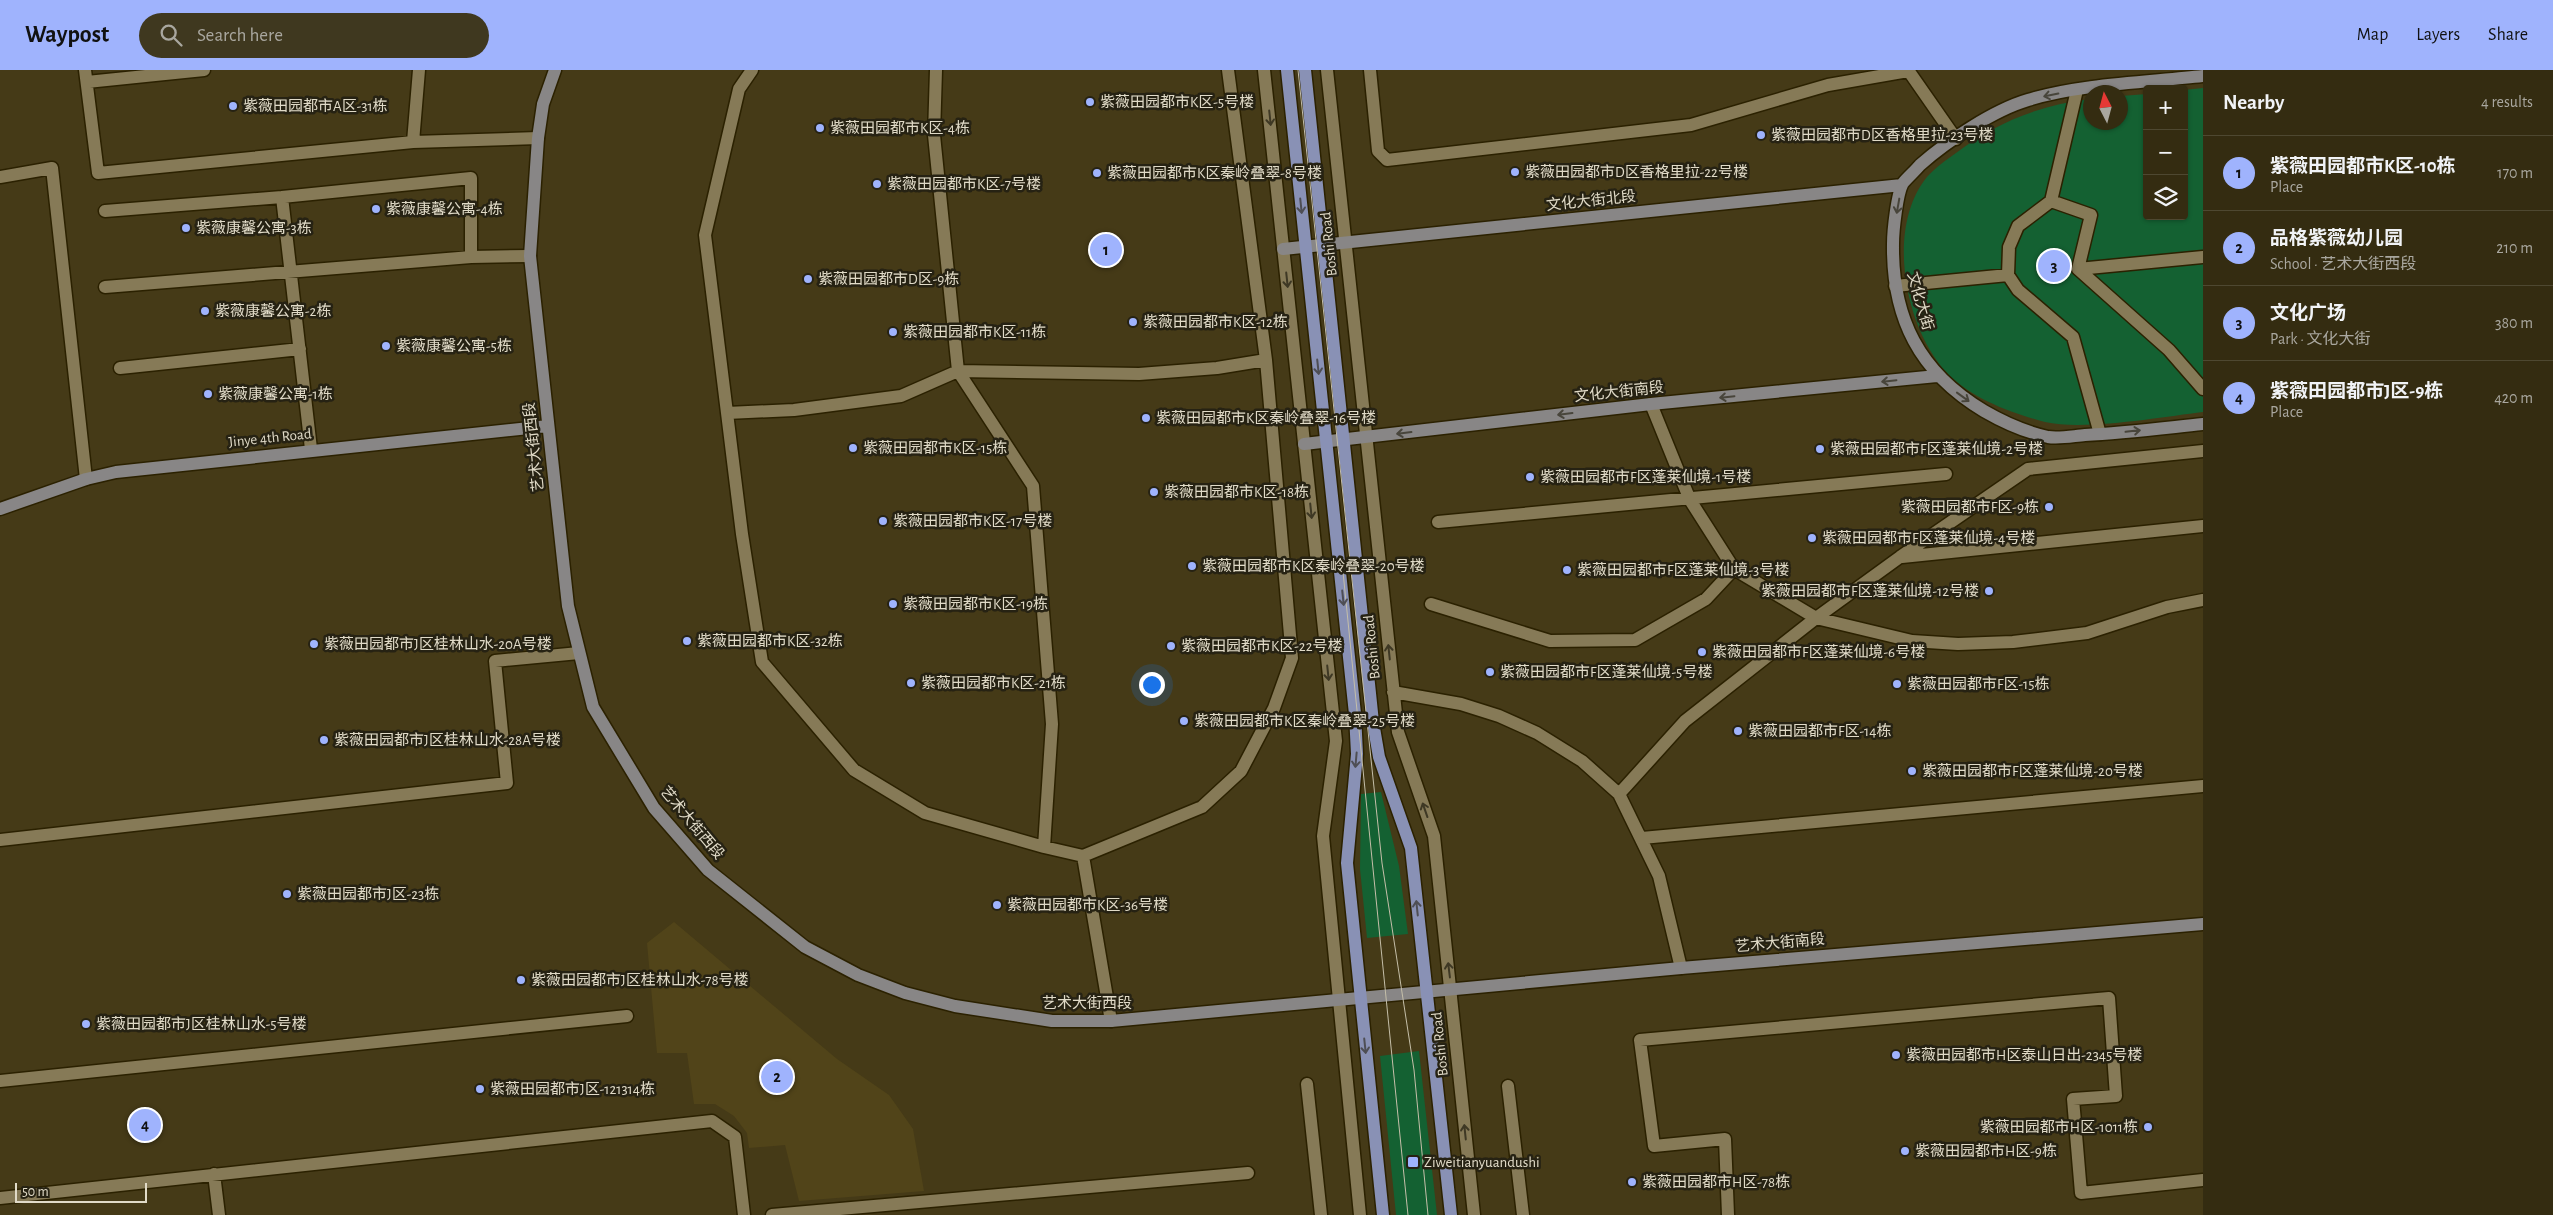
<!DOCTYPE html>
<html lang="en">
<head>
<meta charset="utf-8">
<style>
  body { margin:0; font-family:"Alegreya Sans","Noto Sans SC",sans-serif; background:#3f381f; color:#f1f3f6 }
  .controls { position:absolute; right:15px; top:15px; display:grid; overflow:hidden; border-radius:5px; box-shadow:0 1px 4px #0004 }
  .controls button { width:45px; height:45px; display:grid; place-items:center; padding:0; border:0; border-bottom:1px solid #4e4831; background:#342c11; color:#f1f3f6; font:25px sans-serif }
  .compass { position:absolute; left:2083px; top:15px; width:45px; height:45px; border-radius:50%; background:#342c11; box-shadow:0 1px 4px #0004; rotate:354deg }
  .scale { position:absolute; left:15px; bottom:12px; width:132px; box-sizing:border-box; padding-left:5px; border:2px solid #e1dbc8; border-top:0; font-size:14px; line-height:18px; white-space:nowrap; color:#e1dbc8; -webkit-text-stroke:4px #262213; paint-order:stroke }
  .you { position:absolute; left:1151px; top:614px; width:18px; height:18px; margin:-12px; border:4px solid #fff; border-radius:50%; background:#1a73e8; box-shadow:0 0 0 8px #1a73e833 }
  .badge { display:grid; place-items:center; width:32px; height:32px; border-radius:50%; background:#9fb3fd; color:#111; font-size:16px; font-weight:700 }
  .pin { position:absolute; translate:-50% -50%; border:2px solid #fff; box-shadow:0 1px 5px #0006 }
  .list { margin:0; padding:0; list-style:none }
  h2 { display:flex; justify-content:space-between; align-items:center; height:65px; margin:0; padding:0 20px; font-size:21px }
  h2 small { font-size:16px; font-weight:400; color:#a9a79f }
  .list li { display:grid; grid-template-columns:32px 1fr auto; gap:15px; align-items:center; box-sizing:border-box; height:75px; padding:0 20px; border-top:1px solid #4e4831 }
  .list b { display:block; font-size:19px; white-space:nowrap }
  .list p { margin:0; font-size:16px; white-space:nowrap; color:#a9a79f }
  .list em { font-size:16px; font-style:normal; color:#a9a79f }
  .icon { flex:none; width:28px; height:28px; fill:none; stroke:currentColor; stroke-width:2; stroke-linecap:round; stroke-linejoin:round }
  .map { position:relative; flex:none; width:2203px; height:1145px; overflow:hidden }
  header { display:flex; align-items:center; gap:30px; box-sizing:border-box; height:70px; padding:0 25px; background:#9fb3fd; color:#111 }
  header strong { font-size:24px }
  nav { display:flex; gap:28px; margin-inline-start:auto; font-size:18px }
  .search { width:350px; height:45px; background:#3f381f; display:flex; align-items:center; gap:12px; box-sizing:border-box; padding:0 18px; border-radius:28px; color:#a9a79f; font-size:19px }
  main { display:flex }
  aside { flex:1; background:#342c11 }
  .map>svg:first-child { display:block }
</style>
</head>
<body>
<header>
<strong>Waypost</strong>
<div class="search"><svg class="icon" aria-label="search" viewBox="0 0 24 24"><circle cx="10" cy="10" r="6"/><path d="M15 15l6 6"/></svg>Search here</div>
<nav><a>Map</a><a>Layers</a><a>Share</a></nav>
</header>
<main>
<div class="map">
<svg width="2203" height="1145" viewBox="0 0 2203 1145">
  <rect width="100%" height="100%" fill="#453a17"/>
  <path fill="#514419" d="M674,852l163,137 52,36 24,34 11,62 -125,10 -14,-56 -36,3 -2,-15 -13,-17 -19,-12h-21l-7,-51h-30l-10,-110z"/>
  <path fill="#146132" d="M2203,18v324c-42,5 -119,19 -158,10 -34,-9 -72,-23 -97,-48 -43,-44 -63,-146 -21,-197 8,-9 19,-17 29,-24 39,-30 84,-48 134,-54v23h30l1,-26 26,-2v122h37v-126z
    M1381,722l18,74 9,68 -41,4 -7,-69 1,-75z
    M1419,981l18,164h-41l-16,-159z"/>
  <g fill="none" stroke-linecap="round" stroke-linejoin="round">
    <defs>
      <path id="street" d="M85,0l13,103 315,-31 125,-4
        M752,0l-13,19 -34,146 37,299 20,128 92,108 71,43 119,34 39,9 119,-49 39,-36 33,-63 18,-50 -26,-298 -38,-290
        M936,0l-2,65 24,236 75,115 19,238 -8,123
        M1264,0l72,671 -13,95 37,379
        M1327,0l71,662 36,104 40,379
        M1370,0l8,81 9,9 304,-35 137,-40 80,-14
        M1908,0l48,69
        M87,12l117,-12
        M2077,20l-26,111 40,14 -13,54 91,81 34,39
        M413,72l6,-72
        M0,107l52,-9 34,311
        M2051,131l-33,25 -9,21 -1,28 10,15 55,47 27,97
        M105,141l177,-14 29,252
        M471,187l59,-1
        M2078,199l125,-12
        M1895,216l113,-11
        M105,217l366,-30v-79l-189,19
        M120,298l180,-19
        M1651,334l39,96 44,69 82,49 96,23 46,3 55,-2 74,-9 80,-26 36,-7
        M727,343l67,-3 107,-14 57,-25 181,3 78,-6 49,-8
        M1438,452l508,-48
        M1902,487l301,-31
        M1431,534l119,37 85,-1 71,-41 28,-30
        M1393,622l68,12 38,12 38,17 45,28 37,33 40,82 22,92
        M1619,724l66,-73 131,-103 84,-61 128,-88 175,-18
        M1642,768l561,-52
        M0,770l507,-57 -12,-122 84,-8
        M1083,786l28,165
        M0,1011l627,-65
        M1307,1014l14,131
        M1508,1016l15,129
        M214,1104l5,41
        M0,1128l712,-77 23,16 9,78
        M772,1145l476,-42
        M1728,1145l-3,-76 -71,7 -14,-106 469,-42 7,98 -43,3 8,94 122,-13"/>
      <path id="secondary" d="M555,0l-12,34 -5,34 -8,118 38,350 25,101 61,101 54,62 97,77 53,28 47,18 50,13 97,15h59l570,-53 522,-44
        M2203,6c-53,6 -124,8 -175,24 -34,10 -81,41 -108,65 -5,6 -12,12 -17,18 -6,10 -10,48 -10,61 -1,74 26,128 91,167 19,11 41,21 64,26 11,2 25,-1 37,-2 39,-2 79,-7 118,-11
        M1283,179l619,-64
        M1304,374l347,-40 286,-28
        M0,439l86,-30 30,-7 432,-46"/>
      <path id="primary" d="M1287,0l68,644 2,40 -10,109 36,352
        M1305,0l68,652 6,35 32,91 40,367"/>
    </defs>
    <use href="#street" stroke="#2b2100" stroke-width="15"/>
    <use href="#secondary" stroke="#2b2100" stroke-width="15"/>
    <use href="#primary" stroke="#2b2100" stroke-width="15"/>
    <use href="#street" stroke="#867a57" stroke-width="12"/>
    <use href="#secondary" stroke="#888686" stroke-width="12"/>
    <use href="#primary" stroke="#8991b5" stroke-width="12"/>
    <path stroke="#c5bfa9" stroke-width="1" d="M1298,0l84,793 32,207 14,145
      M1342,492l66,653"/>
  </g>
  <defs><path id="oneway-shaft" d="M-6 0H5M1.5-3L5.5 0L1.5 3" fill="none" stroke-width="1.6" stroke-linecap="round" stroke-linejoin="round" transform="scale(1.25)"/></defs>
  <g stroke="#48453b">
    <use href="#oneway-shaft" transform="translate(2051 25) rotate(169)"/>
    <use href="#oneway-shaft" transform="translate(1898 136) rotate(100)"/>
    <use href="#oneway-shaft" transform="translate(1889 311) rotate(174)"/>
    <use href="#oneway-shaft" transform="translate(1727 327) rotate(174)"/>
    <use href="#oneway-shaft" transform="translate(1963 327) rotate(36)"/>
    <use href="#oneway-shaft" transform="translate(1565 344) rotate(173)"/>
    <use href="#oneway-shaft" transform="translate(2133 361) rotate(-6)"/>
    <use href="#oneway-shaft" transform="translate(1404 363) rotate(173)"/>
  </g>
  <g stroke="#3e3824">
    <use href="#oneway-shaft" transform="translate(1270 48) rotate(84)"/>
    <use href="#oneway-shaft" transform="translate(1287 210) rotate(84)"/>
    <use href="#oneway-shaft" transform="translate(1311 441) rotate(84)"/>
    <use href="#oneway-shaft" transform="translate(1389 582) rotate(-96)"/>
    <use href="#oneway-shaft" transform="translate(1328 603) rotate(84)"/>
    <use href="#oneway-shaft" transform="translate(1425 740) rotate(-109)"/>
    <use href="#oneway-shaft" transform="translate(1449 900) rotate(-97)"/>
    <use href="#oneway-shaft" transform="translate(1465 1062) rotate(-96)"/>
  </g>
  <g stroke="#4e4e54">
    <use href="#oneway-shaft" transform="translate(1301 136) rotate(84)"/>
    <use href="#oneway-shaft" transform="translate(1318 297) rotate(84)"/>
    <use href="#oneway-shaft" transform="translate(1343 528) rotate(84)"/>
    <use href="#oneway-shaft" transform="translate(1356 690) rotate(95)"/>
    <use href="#oneway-shaft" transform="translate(1417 838) rotate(-96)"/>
    <use href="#oneway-shaft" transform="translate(1365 976) rotate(84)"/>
  </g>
  <g fill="#9fb3fd" stroke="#262213" stroke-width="2">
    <circle cx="1090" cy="32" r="5"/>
    <circle cx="233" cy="36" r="5"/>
    <circle cx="820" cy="58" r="5"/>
    <circle cx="1761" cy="65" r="5"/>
    <circle cx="1515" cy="102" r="5"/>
    <circle cx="1097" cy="103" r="5"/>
    <circle cx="877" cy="114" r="5"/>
    <circle cx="376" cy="139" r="5"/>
    <circle cx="186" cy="158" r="5"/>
    <circle cx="808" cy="209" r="5"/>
    <circle cx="205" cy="241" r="5"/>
    <circle cx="1133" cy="252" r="5"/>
    <circle cx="893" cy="262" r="5"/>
    <circle cx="386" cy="276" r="5"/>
    <circle cx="208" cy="324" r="5"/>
    <circle cx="1146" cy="348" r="5"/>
    <circle cx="853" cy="378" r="5"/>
    <circle cx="1820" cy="379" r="5"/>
    <circle cx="1530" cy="407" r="5"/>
    <circle cx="1154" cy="422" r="5"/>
    <circle cx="2049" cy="437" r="5"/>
    <circle cx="883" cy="451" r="5"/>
    <circle cx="1812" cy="468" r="5"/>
    <circle cx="1192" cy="496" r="5"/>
    <circle cx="1567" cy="500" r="5"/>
    <circle cx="1989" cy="521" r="5"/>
    <circle cx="893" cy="534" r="5"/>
    <circle cx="687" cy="571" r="5"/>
    <circle cx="314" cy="574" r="5"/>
    <circle cx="1171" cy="576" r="5"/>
    <circle cx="1702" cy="582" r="5"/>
    <circle cx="1490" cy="602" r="5"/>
    <circle cx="911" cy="613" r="5"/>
    <circle cx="1897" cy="614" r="5"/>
    <circle cx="1184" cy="651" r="5"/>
    <circle cx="1738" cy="661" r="5"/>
    <circle cx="324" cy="670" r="5"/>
    <circle cx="1912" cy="701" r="5"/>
    <circle cx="287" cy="824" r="5"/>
    <circle cx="997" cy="835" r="5"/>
    <circle cx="521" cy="910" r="5"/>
    <circle cx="86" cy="954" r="5"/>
    <circle cx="1896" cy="985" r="5"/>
    <circle cx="480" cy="1019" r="5"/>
    <circle cx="2148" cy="1057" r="5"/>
    <circle cx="1905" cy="1081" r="5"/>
    <rect x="1407" y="1086" width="12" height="12" rx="2.5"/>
    <circle cx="1632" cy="1112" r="5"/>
  </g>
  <g text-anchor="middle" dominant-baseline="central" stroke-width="5" stroke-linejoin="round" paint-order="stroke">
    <g font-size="15" fill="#e1dbc8" stroke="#262213" text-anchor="start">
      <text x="1100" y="32">紫薇田园都市K区-5号楼</text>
      <text x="243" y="36">紫薇田园都市A区-31栋</text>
      <text x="830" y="58">紫薇田园都市K区-4栋</text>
      <text x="1771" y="65">紫薇田园都市D区香格里拉-23号楼</text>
      <text x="1525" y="102">紫薇田园都市D区香格里拉-22号楼</text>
      <text x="1107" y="103">紫薇田园都市K区秦岭叠翠-8号楼</text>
      <text x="887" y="114">紫薇田园都市K区-7号楼</text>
      <text x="386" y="139">紫薇康馨公寓-4栋</text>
      <text x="196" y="158">紫薇康馨公寓-3栋</text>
      <text x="818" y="209">紫薇田园都市D区-9栋</text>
      <text x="215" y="241">紫薇康馨公寓-2栋</text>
      <text x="1143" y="252">紫薇田园都市K区-12栋</text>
      <text x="903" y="262">紫薇田园都市K区-11栋</text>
      <text x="396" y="276">紫薇康馨公寓-5栋</text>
      <text x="218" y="324">紫薇康馨公寓-1栋</text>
      <text x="1156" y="348">紫薇田园都市K区秦岭叠翠-16号楼</text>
      <text x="863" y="378">紫薇田园都市K区-15栋</text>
      <text x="1830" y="379">紫薇田园都市F区蓬莱仙境-2号楼</text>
      <text x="1540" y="407">紫薇田园都市F区蓬莱仙境-1号楼</text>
      <text x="1164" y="422">紫薇田园都市K区-18栋</text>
      <text x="2039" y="437" text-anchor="end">紫薇田园都市F区-9栋</text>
      <text x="893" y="451">紫薇田园都市K区-17号楼</text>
      <text x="1822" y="468">紫薇田园都市F区蓬莱仙境-4号楼</text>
      <text x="1202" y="496">紫薇田园都市K区秦岭叠翠-20号楼</text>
      <text x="1577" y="500">紫薇田园都市F区蓬莱仙境-3号楼</text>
      <text x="1979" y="521" text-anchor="end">紫薇田园都市F区蓬莱仙境-12号楼</text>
      <text x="903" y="534">紫薇田园都市K区-19栋</text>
      <text x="697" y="571">紫薇田园都市K区-32栋</text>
      <text x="324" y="574">紫薇田园都市J区桂林山水-20A号楼</text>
      <text x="1181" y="576">紫薇田园都市K区-22号楼</text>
      <text x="1712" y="582">紫薇田园都市F区蓬莱仙境-6号楼</text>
      <text x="1500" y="602">紫薇田园都市F区蓬莱仙境-5号楼</text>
      <text x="921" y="613">紫薇田园都市K区-21栋</text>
      <text x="1907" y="614">紫薇田园都市F区-15栋</text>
      <text x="1194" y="651">紫薇田园都市K区秦岭叠翠-25号楼</text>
      <text x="1748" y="661">紫薇田园都市F区-14栋</text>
      <text x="334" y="670">紫薇田园都市J区桂林山水-28A号楼</text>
      <text x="1922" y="701">紫薇田园都市F区蓬莱仙境-20号楼</text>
      <text x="297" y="824">紫薇田园都市J区-23栋</text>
      <text x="1007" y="835">紫薇田园都市K区-36号楼</text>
      <text x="531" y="910">紫薇田园都市J区桂林山水-78号楼</text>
      <text x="96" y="954">紫薇田园都市J区桂林山水-5号楼</text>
      <text x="1906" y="985">紫薇田园都市H区泰山日出-2345号楼</text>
      <text x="490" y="1019">紫薇田园都市J区-121314栋</text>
      <text x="2138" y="1057" text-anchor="end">紫薇田园都市H区-1011栋</text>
      <text x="1915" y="1081">紫薇田园都市H区-9栋</text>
      <text x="1424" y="1092">Ziweitianyuandushi</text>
      <text x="1642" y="1112">紫薇田园都市H区-78栋</text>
    </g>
    <g font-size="15" fill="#e1dbc8" stroke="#262213">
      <text transform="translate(1591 131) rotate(-6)">文化大街北段</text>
      <text transform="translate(1329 174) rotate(-96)">Boshi Road</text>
      <text transform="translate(1920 231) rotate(74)">文化大街</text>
      <text transform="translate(1619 322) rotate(-6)">文化大街南段</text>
      <text transform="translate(270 368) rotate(-6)">Jinye 4th Road</text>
      <text transform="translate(534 377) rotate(-96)">艺术大街西段</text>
      <text transform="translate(1372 577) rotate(-96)">Boshi Road</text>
      <text transform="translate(692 753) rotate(50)">艺术大街西段</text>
      <text transform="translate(1780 873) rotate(-5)">艺术大街南段</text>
      <text x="1087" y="933">艺术大街西段</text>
      <text transform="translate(1440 974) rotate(-96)">Boshi Road</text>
    </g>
  </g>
</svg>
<div class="controls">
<button>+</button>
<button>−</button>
<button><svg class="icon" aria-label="layers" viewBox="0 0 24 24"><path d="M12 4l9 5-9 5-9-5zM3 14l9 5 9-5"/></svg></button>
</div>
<svg class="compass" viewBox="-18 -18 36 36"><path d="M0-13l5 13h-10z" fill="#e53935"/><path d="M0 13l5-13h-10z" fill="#a9a79f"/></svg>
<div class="scale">50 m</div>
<div class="you"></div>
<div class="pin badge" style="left:1106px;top:180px">1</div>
<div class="pin badge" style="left:777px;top:1007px">2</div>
<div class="pin badge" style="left:2054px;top:196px">3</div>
<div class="pin badge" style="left:145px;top:1055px">4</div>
</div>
<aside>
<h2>Nearby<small>4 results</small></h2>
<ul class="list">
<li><span class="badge">1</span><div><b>紫薇田园都市K区-10栋</b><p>Place</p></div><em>170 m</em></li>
<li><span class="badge">2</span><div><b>品格紫薇幼儿园</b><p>School · 艺术大街西段</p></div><em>210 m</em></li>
<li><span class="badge">3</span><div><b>文化广场</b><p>Park · 文化大街</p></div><em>380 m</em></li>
<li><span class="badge">4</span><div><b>紫薇田园都市J区-9栋</b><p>Place</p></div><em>420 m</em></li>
</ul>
</aside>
</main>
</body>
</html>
